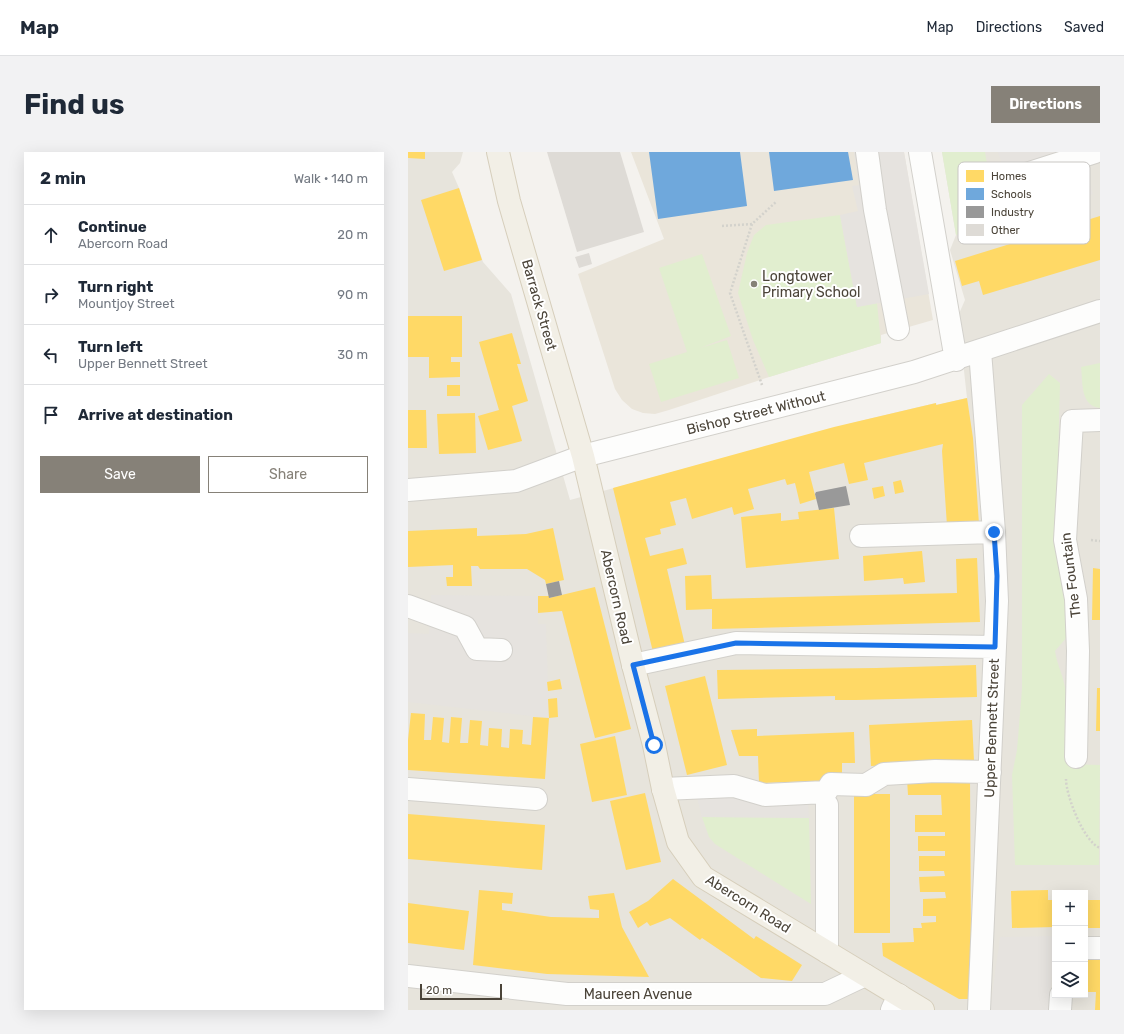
<!DOCTYPE html>
<html lang="en">
<head>
<meta charset="utf-8">
<style>
  body { margin:0; font-family:Rubik,sans-serif; background:#f2f2f3; color:#1f2937 }
  .controls { position:absolute; right:12px; bottom:12px; display:grid; overflow:hidden; border-radius:0px; box-shadow:0 4px 16px #0002 }
  .controls button { width:36px; height:36px; display:grid; place-items:center; padding:0; border:0; border-bottom:1px solid #e0e1e3; background:#fff; color:#1f2937; font:20px sans-serif }
  .scale { position:absolute; left:12px; bottom:10px; width:82px; box-sizing:border-box; padding-left:4px; border:2px solid #4b4439; border-top:0; font-size:11px; line-height:14px; white-space:nowrap; color:#4b4439; -webkit-text-stroke:3px #fff; paint-order:stroke }
  .stop { position:absolute; width:12px; height:12px; margin:-9px; border:3px solid #1a73e8; border-radius:50%; background:#fff }
  .stop.end { background:#1a73e8; border-color:#fff; box-shadow:0 1px 4px #0008 }
  .list { margin:0; padding:0; list-style:none }
  h2 { display:flex; justify-content:space-between; align-items:center; height:52px; margin:0; padding:0 16px; font-size:17px }
  h2 small { font-size:13px; font-weight:400; color:#747a83 }
  .list li { display:grid; grid-template-columns:26px 1fr auto; gap:12px; align-items:center; box-sizing:border-box; height:60px; padding:0 16px; border-top:1px solid #e0e1e3 }
  .list b { display:block; font-size:15px; white-space:nowrap }
  .list p { margin:0; font-size:13px; white-space:nowrap; color:#747a83 }
  .list em { font-size:13px; font-style:normal; color:#747a83 }
  .actions { display:flex; gap:8px; padding:12px 16px }
  .actions a { flex:1; padding:9px 0; border:1px solid #868178; border-radius:0px; text-align:center; font-size:14px; color:#868178 }
  .actions .main { background:#868178; color:#fff }
  .icon { flex:none; width:22px; height:22px; fill:none; stroke:currentColor; stroke-width:2; stroke-linecap:round; stroke-linejoin:round }
  .map { position:relative; flex:none; width:692px; height:858px; overflow:hidden; border-radius:0px }
  header { display:flex; align-items:center; gap:24px; box-sizing:border-box; height:56px; padding:0 20px; background:#fff; border-bottom:1px solid #e0e1e3 }
  header strong { font-size:19px }
  nav { display:flex; gap:22px; margin-inline-start:auto; font-size:14px }
  .intro { display:flex; align-items:center; justify-content:space-between; box-sizing:border-box; height:96px; padding:0 24px }
  h1 { margin:0; font-size:28px }
  .button { padding:10px 18px; border-radius:0px; background:#868178; color:#fff; font-size:14px; font-weight:700 }
  main { display:flex; gap:24px; padding:0 24px }
  aside { flex:1; background:#fff; border-radius:0px; box-shadow:0 4px 16px #0002 }
  .map>svg:first-child { display:block }
</style>
</head>
<body>
<header>
<strong>Map</strong>
<nav><a>Map</a><a>Directions</a><a>Saved</a></nav>
</header>
<div class="intro"><h1>Find us</h1><a class="button">Directions</a></div>
<main>
<aside>
<h2>2 min<small>Walk · 140 m</small></h2>
<ul class="list">
<li><svg class="icon" aria-label="ahead" viewBox="0 0 24 24"><path d="M12 20V5M6 11l6-6 6 6"/></svg><div><b>Continue</b><p>Abercorn Road</p></div><em>20 m</em></li>
<li><svg class="icon" aria-label="right" viewBox="0 0 24 24"><path d="M7 20v-9h11M14 6l5 5-5 5"/></svg><div><b>Turn right</b><p>Mountjoy Street</p></div><em>90 m</em></li>
<li><svg class="icon" aria-label="left" viewBox="0 0 24 24"><path d="M17 20v-9H6M10 6l-5 5 5 5"/></svg><div><b>Turn left</b><p>Upper Bennett Street</p></div><em>30 m</em></li>
<li><svg class="icon" aria-label="arrive" viewBox="0 0 24 24"><path d="M6 21V4h12l-3 4 3 4H6"/></svg><div><b>Arrive at destination</b></div></li>
</ul>
<div class="actions"><a class="main">Save</a><a>Share</a></div>
</aside>
<div class="map">
<svg width="692" height="858" viewBox="0 0 692 858">
  <rect width="100%" height="100%" fill="#f4f2ee"/>
  <path fill="#e7e4dc" fill-rule="evenodd" d="M0,0h55l-3,11 -8,9 7,16 24,74 28,32 59,206 286,-78 80,-19 1,2 30,-7 -9,-82 7,-16 -15,-50 6,-15 -14,-83h158v858h-692zM647,741h30v102h-30z"/>
  <path fill="#eae5da" d="M223,0h273l29,168 -52,15v8l-112,34 -100,33 -14,4 -12,-1 -11,-4 -10,-9 -7,-11 -37,-115 86,-35z"/>
  <path fill="#e1eecf" d="M534,0h43l12,71 -41,12z
    M432,63l17,92 20,-4 4,40 -112,34 -16,-37 -15,-47 9,-40 7,-18 12,-10z
    M294,102l29,82 -31,12 27,-8 12,38 -78,24 -12,-38 38,-12 -28,-84z
    M692,211v45c-20,-2 -17,-26 -19,-41z
    M641,222l11,9 -4,160 14,86 -3,8 -12,14c2,14 9,26 11,42 2,23 0,48 0,71l34,1 -1,100h-84l-3,-90 5,-25 5,-61v-284z
    M294,665l107,1 2,86 -96,-60 -6,-7z"/>
  <path fill="#e6e3df" d="M446,0h50l25,142 -72,13 -17,-92 18,-4 -6,-25 7,-1z
    M590,0h81l14,42 -74,24z
    M23,443l107,1v28h8l3,94 -141,-16v-69l21,1z
    M399,637l2,29 -107,-1 -6,-23z
    M647,784l-6,74h-59l10,-73z"/>
  <path fill="#ffd966" d="M0,0h17v7l-17,-1z
    M51,36l23,72 -38,11 -23,-71z
    M692,64v44l-117,35 -4,-14 -17,5 -7,-25z
    M0,164h54v41h-11v5h9v15l-31,1v-21h-21z
    M104,181l9,31h-4l11,37 -16,5 10,35 -34,9 -10,-34 21,-6 -20,-68z
    M39,233h13v11h-13z
    M559,246l6,40 6,86 -32,2 -5,-75 1,-7 -79,19 4,17 -19,4 -5,-21 -35,9 7,27 -16,5 -5,-21 -8,2 -2,-6 -37,10 6,20 -20,6 -2,-8 -40,12 -6,-21 -16,4 6,23 -16,4 1,5 -16,4 5,18 33,-8 4,16 -20,5 18,76 -32,7 -40,-164 221,-61 102,-24v2z
    M0,258h18l1,38h-19z
    M67,261l1,40 -37,1 -2,-40z
    M493,328l3,12 -9,2 -2,-12z
    M475,334l2,10 -11,3 -2,-11z
    M426,356l5,51 -93,9 -5,-51 40,-4v8l18,-2 -1,-7z
    M69,376v8l49,-2 27,-6 11,52 -18,4 -1,-4 -18,-11h-47l-2,-3h-7l1,20h-25l-1,-9h7v-12l-45,2v-36z
    M514,399l3,31 -21,2 -1,-6 -39,3 -1,-25z
    M569,406l3,64 -268,7v-20l-26,1 -1,-34 26,-1 1,24 245,-6 -1,-34z
    M685,416l7,1v51h-8z
    M187,435l36,142 -36,9 -33,-127 -24,2v-17h11v2z
    M568,513l1,32 -121,3h-21v-4l-117,3 -1,-29 159,-2z
    M297,524l22,89 -40,10 -22,-89z
    M152,527l2,10 -14,2 -1,-9z
    M689,536h3v43h-4z
    M149,546l1,19 -9,1 -1,-19z
    M3,561l14,1 -1,26h7l2,-23 11,1 -2,24 7,1 2,-26 11,1 -2,25h8l2,-23 12,1 -2,24 8,1 1,-18 13,1 -1,18 8,1 1,-19 13,1 -1,14 9,1 2,-28 16,1 -4,61 -137,-9v-30z
    M564,568l2,41 -103,5 -2,-41z
    M349,577v7l97,-4 1,31h-13v17l-83,3 -1,-27h-19l-8,-26z
    M207,584l12,59 -35,7 -12,-58z
    M499,627h63l1,163 -3,57h-9l-76,-43 -1,-13 32,-1 -1,-14h9l-1,-5 15,-1v-6h-13v-17l23,-1 -1,-6h-25l-1,-15 26,-1 -1,-5h-25v-15h26v-5h-27v-15h27v-4h-30v-17h27l-1,-20h-33z
    M237,641l16,69 -35,8 -16,-69z
    M446,642h36v139h-36z
    M0,662l137,11 -3,45 -134,-11z
    M265,727l81,60 2,-3 46,29 -10,16 -31,-3 -59,-40 -2,2 -30,-22 -20,8 -3,-4 -9,6 -9,-16 19,-11z
    M71,738l34,3 -1,11 -10,-1v7l49,7 48,1v-8l-9,-1 -2,-13 26,-3 8,34 27,50 -102,-3 -74,-9z
    M640,738v10h7v27l-43,1 -1,-37z
    M677,748h15v28h-15z
    M0,751l61,8 -5,39 -56,-7z
    M677,806l15,1v51h-5l1,-18h-11z"/>
  <path fill="#6fa8dc" d="M241,0h91l7,54 -89,13z
    M361,0h79l5,28 -79,11z"/>
  <path fill="#999" d="M438,334l4,19 -31,5 -4,-16 1,-2z
    M151,429l3,14 -13,3 -3,-14z"/>
  <path fill="#dedbd6" d="M139,0h73l24,80 -67,20z
    M181,101l3,11 -13,4 -4,-11z"/>
  <g fill="none" stroke-linecap="round" stroke-linejoin="round">
    <defs>
      <path id="minor" d="M459,0l8,58 23,119
        M512,0l36,208
        M609,25l78,-25
        M0,338l108,-9 67,-25 331,-84 186,-61
        M453,384l133,-4
        M0,454l57,21 12,22 24,1
        M225,513l103,-22 259,4
        M668,605l2,-106 -2,-52 -11,-59 7,-119 28,-1
        M0,637l128,10
        M255,637l71,-3 31,9 61,-3 5,-8 35,1 18,-11 51,-3 55,1
        M419,653v147
        M677,796h15
        M0,824l159,18h258l40,-19
        M484,858l7,-15
        M571,858l18,-409 -3,-69 -14,-181
        M652,858l1,-15"/>
      <path id="major" d="M90,0l11,49 74,255 50,209 21,80 9,44 15,53 25,35 220,133"/>
    </defs>
    <use href="#minor" stroke="#d2d0cb" stroke-width="24"/>
    <use href="#major" stroke="#d6cebb" stroke-width="24"/>
    <path stroke="#d3d2cc" stroke-width="2.5" stroke-dasharray="2 2" stroke-linecap="butt" d="M344,72l-22,69 32,92
      M314,74l30,-2 25,-23
      M683,388l9,1
      M658,627c0,17 18,63 34,69"/>
    <use href="#minor" stroke="#fdfdfc" stroke-width="22"/>
    <use href="#major" stroke="#f2efe6" stroke-width="22"/>
  </g>
  <g fill="none" stroke-linecap="round" stroke-linejoin="round">
    <path stroke="#1a73e8" stroke-width="5" d="M246,593l-21,-80 103,-22 259,4 2,-71 -3,-44"/>
  </g>
  <circle fill="#868178" stroke="#fff" stroke-width="1.5" cx="346" cy="132" r="4"/>
  <g text-anchor="middle" dominant-baseline="central" stroke-width="4" stroke-linejoin="round" paint-order="stroke">
    <g font-size="14" fill="#4b4439" stroke="#fff" text-anchor="start">
      <text x="354" y="124">Longtower<tspan x="354" dy="16">Primary School</tspan></text>
    </g>
    <g font-size="14" fill="#4b4439" stroke="#fff">
      <text transform="translate(131 153) rotate(74)">Barrack Street</text>
      <text transform="translate(348 261) rotate(-14)">Bishop Street Without</text>
      <text transform="translate(663 423) rotate(-97)">The Fountain</text>
      <text transform="translate(208 445) rotate(77)">Abercorn Road</text>
      <text transform="translate(584 576) rotate(-88)">Upper Bennett Street</text>
      <text transform="translate(340 752) rotate(32)">Abercorn Road</text>
      <text x="230" y="842">Maureen Avenue</text>
    </g>
  </g>
  <rect x="550" y="10" width="132" height="82" rx="6" fill="#fff" stroke="#c9c7c4" stroke-width="1"/>
  <rect x="558" y="18" width="18" height="12" fill="#ffd966"/>
  <rect x="558" y="36" width="18" height="12" fill="#6fa8dc"/>
  <rect x="558" y="54" width="18" height="12" fill="#999"/>
  <rect x="558" y="72" width="18" height="12" fill="#dedbd6"/>
  <g font-size="11" fill="#4b4439">
    <text x="583" y="28">Homes</text>
    <text x="583" y="46">Schools</text>
    <text x="583" y="64">Industry</text>
    <text x="583" y="82">Other</text>
  </g>
</svg>
<div class="controls">
<button>+</button>
<button>−</button>
<button><svg class="icon" aria-label="layers" viewBox="0 0 24 24"><path d="M12 4l9 5-9 5-9-5zM3 14l9 5 9-5"/></svg></button>
</div>
<div class="scale">20 m</div>
<div class="stop" style="left:246px;top:593px"></div>
<div class="stop end" style="left:586px;top:380px"></div>
</div>
</main>
</body>
</html>
